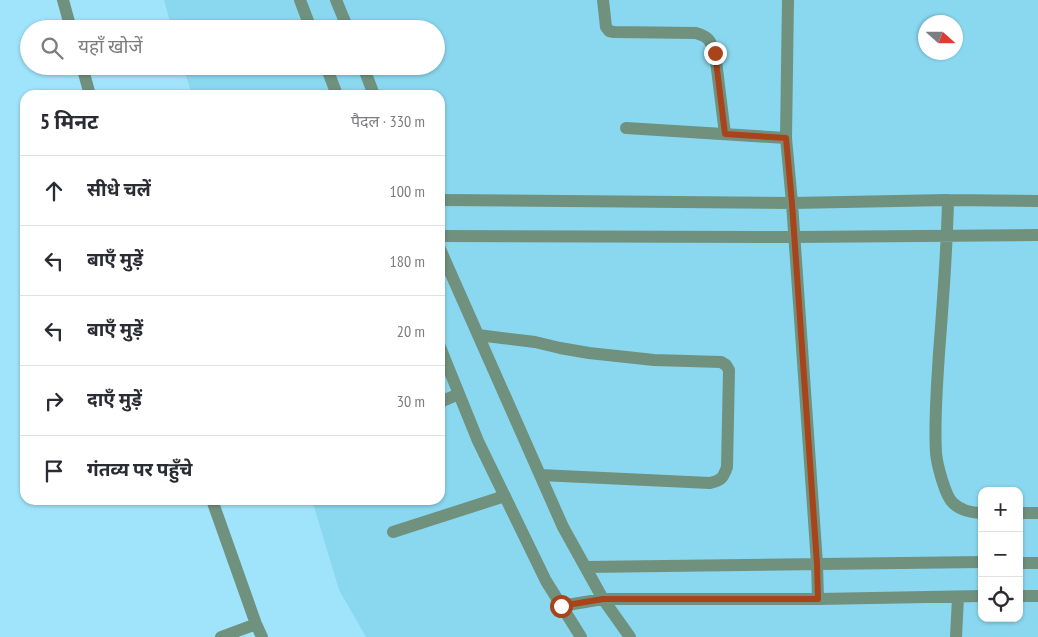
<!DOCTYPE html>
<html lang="hi">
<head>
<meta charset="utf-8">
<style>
  body { margin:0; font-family:"PT Sans Narrow","Noto Sans Devanagari",sans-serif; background:#f2f2f3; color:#2b2b33 }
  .controls { position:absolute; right:15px; bottom:15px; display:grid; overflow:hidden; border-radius:10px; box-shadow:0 1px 4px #0004 }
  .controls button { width:45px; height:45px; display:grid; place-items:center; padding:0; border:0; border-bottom:1px solid #e1e1e2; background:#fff; color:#2b2b33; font:25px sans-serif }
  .compass { position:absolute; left:918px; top:15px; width:45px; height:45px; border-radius:50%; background:#fff; box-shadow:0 1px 4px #0004; rotate:111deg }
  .stop { position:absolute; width:15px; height:15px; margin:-11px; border:4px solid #a94319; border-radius:50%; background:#fff }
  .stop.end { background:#a94319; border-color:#fff; box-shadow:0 1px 5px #0008 }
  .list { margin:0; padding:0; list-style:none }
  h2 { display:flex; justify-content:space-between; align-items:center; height:65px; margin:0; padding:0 20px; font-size:21px }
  h2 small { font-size:16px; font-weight:400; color:#7c7c81 }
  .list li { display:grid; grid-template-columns:32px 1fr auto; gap:15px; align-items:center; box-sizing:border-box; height:70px; padding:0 20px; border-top:1px solid #e1e1e2 }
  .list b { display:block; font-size:19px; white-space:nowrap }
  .list em { font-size:16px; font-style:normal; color:#7c7c81 }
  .icon { flex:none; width:28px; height:28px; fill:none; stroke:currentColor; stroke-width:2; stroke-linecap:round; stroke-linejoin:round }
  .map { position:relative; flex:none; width:1038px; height:637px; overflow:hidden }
  .search { position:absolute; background:#fff; box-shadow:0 1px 4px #0004; left:20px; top:20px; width:425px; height:55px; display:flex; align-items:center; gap:12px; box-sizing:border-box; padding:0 18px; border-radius:28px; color:#7c7c81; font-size:19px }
  .panel { position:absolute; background:#fff; box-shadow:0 1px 4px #0004; left:20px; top:90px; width:425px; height:415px; border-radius:15px }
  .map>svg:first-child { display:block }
</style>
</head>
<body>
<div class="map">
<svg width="1038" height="637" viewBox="0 0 1038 637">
  <rect width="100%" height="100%" fill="#a0e4fb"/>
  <path fill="#8ad8f0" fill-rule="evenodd" d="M164,0h874v637h-672l-27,-47 -27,-90h128v-405h-248l-9,-29h253v-37h-264zM926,22h30v30h-30zM982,491h37v127h-37z"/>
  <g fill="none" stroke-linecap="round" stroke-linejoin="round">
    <path stroke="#71917f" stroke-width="12" d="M63,0l8,29
      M300,0l11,29
      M336,0l12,29
      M603,0l3,27 3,4 5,1 82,1c13,4 14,7 19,20l10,81
      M788,0l-2,138 6,65 25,361 1,35
      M82,66l8,29
      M326,66l11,29
      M363,66l11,29
      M626,128l160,10
      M440,200l352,3 156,-3 90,1
      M948,200c-1,51 -5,102 -9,153 -2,33 -5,67 -3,100 1,11 9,43 17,50 7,7 19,10 29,10
      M440,236l354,1 244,-2
      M440,249l123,278 40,72 27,38
      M478,335l57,7 25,6 29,5 65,7 67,2 5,3 3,5 -2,97c-4,11 -5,13 -17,16l-170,-8
      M440,347l38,94 68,140 35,56
      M440,402l19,-8
      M212,500l44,124 6,13
      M1019,513h19
      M393,532l112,-36
      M1019,563h19
      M585,567l397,-5
      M1019,596h19
      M561,606l42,-7h215l164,-3
      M221,637l35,-13
      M956,637l2,-40"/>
  </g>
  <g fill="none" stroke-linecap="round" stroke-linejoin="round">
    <path stroke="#a94319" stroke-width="6" d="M561,606l42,-7h215l-1,-35 -25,-361 -6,-65 -61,-4 -10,-81"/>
  </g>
</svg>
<div class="controls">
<button>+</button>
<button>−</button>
<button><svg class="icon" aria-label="locate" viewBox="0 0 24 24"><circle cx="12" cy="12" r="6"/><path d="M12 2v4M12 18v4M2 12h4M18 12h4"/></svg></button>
</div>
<svg class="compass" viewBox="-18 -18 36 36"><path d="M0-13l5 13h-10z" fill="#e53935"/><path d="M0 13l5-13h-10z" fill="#7c7c81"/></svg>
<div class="stop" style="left:561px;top:606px"></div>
<div class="stop end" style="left:715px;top:53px"></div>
<div class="search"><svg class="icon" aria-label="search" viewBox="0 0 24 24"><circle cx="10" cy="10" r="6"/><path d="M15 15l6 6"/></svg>यहाँ खोजें</div>
<section class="panel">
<h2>5 मिनट<small>पैदल · 330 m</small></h2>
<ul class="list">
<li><svg class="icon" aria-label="ahead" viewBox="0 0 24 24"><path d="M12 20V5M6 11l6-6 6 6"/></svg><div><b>सीधे चलें</b></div><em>100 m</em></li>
<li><svg class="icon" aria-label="left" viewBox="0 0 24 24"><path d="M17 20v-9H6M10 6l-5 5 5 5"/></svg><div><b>बाएँ मुड़ें</b></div><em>180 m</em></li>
<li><svg class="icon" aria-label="left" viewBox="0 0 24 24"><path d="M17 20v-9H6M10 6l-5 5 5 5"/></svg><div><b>बाएँ मुड़ें</b></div><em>20 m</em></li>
<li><svg class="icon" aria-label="right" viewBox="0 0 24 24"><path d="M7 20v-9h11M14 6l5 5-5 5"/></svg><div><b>दाएँ मुड़ें</b></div><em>30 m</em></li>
<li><svg class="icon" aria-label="arrive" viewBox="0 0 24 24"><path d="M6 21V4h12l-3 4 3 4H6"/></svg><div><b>गंतव्य पर पहुँचे</b></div></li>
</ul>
</section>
</div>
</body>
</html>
